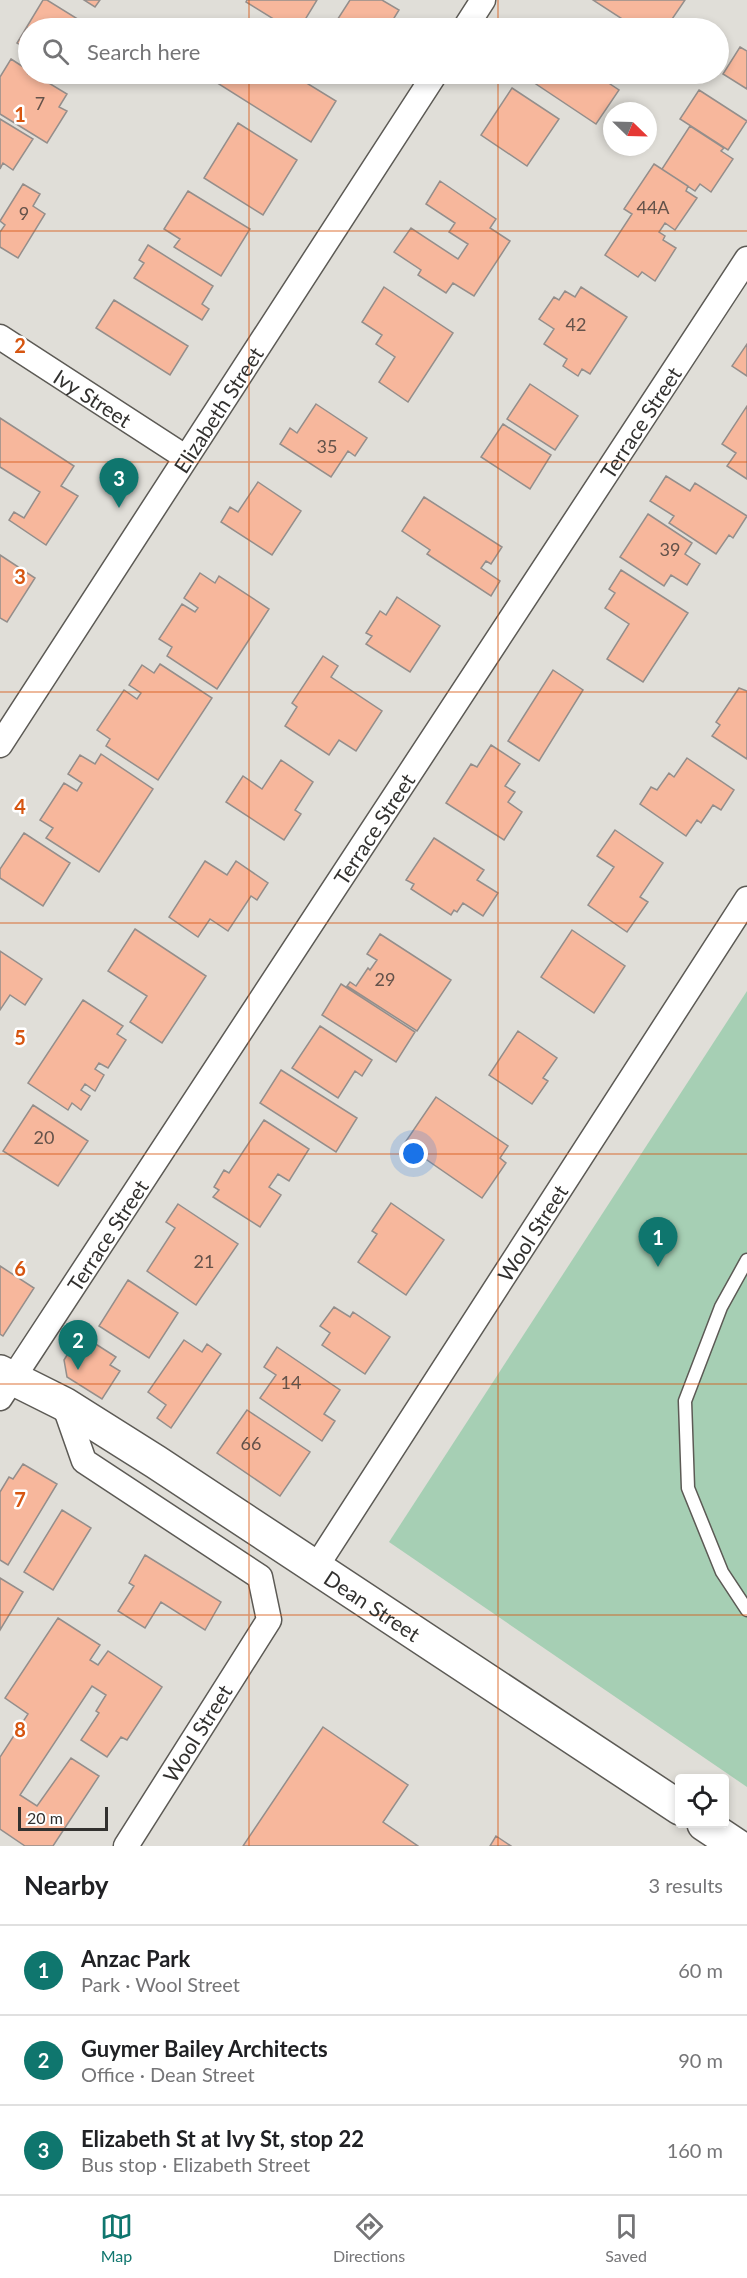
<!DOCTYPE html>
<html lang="en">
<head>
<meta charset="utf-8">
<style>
  body { margin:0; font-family:Lato,sans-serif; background:#f6f6f6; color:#202124 }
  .controls { position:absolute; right:18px; bottom:18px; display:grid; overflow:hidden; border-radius:6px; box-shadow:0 3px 9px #0003 }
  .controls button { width:54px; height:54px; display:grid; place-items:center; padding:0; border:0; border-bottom:2px solid #e0e0e0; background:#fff; color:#202124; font:30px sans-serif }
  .compass { position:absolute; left:603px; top:102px; width:54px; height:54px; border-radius:50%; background:#fff; box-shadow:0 3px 9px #0003; rotate:113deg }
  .scale { position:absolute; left:18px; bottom:15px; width:90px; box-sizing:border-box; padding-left:6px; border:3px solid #32312f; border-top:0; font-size:16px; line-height:21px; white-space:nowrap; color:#32312f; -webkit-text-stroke:4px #fff; paint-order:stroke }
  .you { position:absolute; left:414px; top:1154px; width:21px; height:21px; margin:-15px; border:4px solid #fff; border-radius:50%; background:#1a73e8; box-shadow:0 0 0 9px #1a73e833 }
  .badge { display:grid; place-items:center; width:39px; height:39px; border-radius:50%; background:#0f766e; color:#fff; font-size:20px; font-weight:700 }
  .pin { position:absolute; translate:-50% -50px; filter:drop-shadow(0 2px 3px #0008) }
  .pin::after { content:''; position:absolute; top:32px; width:21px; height:18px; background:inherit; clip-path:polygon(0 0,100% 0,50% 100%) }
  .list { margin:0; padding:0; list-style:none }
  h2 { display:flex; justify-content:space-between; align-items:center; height:78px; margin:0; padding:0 24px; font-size:26px }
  h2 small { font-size:20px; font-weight:400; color:#757577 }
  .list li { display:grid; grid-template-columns:39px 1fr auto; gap:18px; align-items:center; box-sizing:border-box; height:90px; padding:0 24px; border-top:2px solid #e0e0e0 }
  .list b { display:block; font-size:22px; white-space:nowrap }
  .list p { margin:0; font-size:20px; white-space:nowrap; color:#757577 }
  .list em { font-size:20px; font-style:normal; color:#757577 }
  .icon { flex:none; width:33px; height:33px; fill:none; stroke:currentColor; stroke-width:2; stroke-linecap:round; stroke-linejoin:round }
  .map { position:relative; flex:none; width:747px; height:1846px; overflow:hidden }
  .search { position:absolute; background:#fff; box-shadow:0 3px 9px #0003; left:18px; right:18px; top:18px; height:66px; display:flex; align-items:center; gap:15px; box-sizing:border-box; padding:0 21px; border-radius:33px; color:#757577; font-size:22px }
  .sheet { height:348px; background:#fff }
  nav { display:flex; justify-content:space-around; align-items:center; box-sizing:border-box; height:84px; border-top:2px solid #e0e0e0; background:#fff; font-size:16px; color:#757577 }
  nav a { display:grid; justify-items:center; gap:3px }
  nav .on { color:#0f766e }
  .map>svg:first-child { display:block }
</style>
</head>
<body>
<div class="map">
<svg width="747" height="1846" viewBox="0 0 747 1846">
  <rect width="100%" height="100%" fill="#e0ded8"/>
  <path fill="#a6cfb4" d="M747,991v796l-358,-245z"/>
  <path fill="#f7b79c" stroke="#948e8b" stroke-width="1.5" d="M43,0h4l42,26 -1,2h-60v22l-11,-7z
    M84,0h16l-5,7z
    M247,0h70l-17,28h-12l-42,-26z
    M350,0h32l17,10 -11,18h-56z
    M593,0h92l-19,28h-30z
    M740,47l7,4v38l-24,-15z
    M11,59l17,11v4h6l33,20 -8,13 8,4 -20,32 -47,-29v-37z
    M203,74h89l44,27 -25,41z
    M521,74h79l-2,2 21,14 -23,34z
    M512,88l47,31 -32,47 -46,-31z
    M699,90l48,31 -19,29 -48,-31z
    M0,119l33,20 -20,31 -10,-7 -3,6z
    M238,123l59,37 -34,55 -59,-37z
    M690,126l34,22 -3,3 12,8 -22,33 -11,-8 -5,7 -33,-22z
    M654,164l34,22 -2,5 11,7 -22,32 -10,-7 -6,9 6,4 -2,4 13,8 -21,33 -13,-9 -4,5 -33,-22 27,-41 -8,-5z
    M440,181l56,38 -6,9 20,13 -36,55 -21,-13 -7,10 -28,-18 3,-5 -27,-18 17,-24 47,31 10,-15 -19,-12 6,-9 -29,-19z
    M23,184l17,10 -7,12 12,8 -27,44 -18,-11v-15l5,-7 -5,-4z
    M188,191l62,38 -29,47 -47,-29 6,-8 -16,-10z
    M148,245l65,41 -11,18 7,5 -7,11 -68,-42 10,-15 -5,-3z
    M384,287l69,46 -45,69 -29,-20 16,-25 -19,-13 6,-9 -20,-13z
    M581,287l46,30 -37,57 -8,-5 -4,7 -15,-10 4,-7 -23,-15 10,-15 -15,-10 15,-22 5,3 6,-9 10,6z
    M114,300l74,46 -18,29 -74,-47z
    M747,344v32l-15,-10z
    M530,384l48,32 -23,34 -48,-31z
    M316,404l51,34 -12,18 -7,-5 -17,26 -51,-33 10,-16 7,5z
    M747,406v73l-20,-13 9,-13 -14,-9z
    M0,418l74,48 -13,20 17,10 -32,49 -37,-25 5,-8 10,6 16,-26 -40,-25z
    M503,424l48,31 -21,34 -49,-32z
    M666,476l24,15 5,-8 52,33 -14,22 -4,-3 -13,19 -47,-31 5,-7 -24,-15z
    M258,482l43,29 -29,44 -51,-33 9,-15 8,5z
    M424,497l78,50 -11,17 -5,-3 -5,7 19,13 -9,15 -64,-42 3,-4 -28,-19z
    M648,514l44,29 -7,11 15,10 -13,21 -16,-10 -7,11 -44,-29z
    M0,555l35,23 -28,44 -7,-4z
    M621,570l67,43 -45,69 -36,-23 22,-35 -24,-16 10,-15 -6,-4z
    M200,573l15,10 4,-7 50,33 -52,80 -50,-33 5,-9 -13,-8 23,-35 13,8 3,-4 -14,-10z
    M397,597l43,29 -30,46 -44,-28 6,-8 -6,-3 14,-22 6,4z
    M323,656l15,10 -7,11 51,34 -26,40 -17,-11 -10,15 -44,-29 12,-19 -5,-4z
    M160,664l52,34 -54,82 -52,-34 4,-7 -13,-9 27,-40 13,9 4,-6 -12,-8 13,-20 12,8z
    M553,670l30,20 -44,71 -31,-20z
    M739,688l8,3v68l-35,-23 8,-11 -4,-3z
    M491,745l29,19 -15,22 10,6 -7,10 14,10 -18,28 -58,-37 25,-39 6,3z
    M101,754l52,35 -54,83 -53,-34 7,-10 -13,-8 24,-37 13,8 5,-8 -14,-9 12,-19 15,9z
    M687,758l47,32 -13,20 -8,-5 -12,18 -4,-3 -11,16 -46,-32 11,-17 6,3 12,-17 5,4z
    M281,760l32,22 -18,28 6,4 -17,26 -58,-38 17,-26 19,13z
    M615,830l48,33 -23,34 8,5 -21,30 -39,-27 26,-38 -17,-11z
    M24,833l46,30 -27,43 -43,-28v-9z
    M434,838l50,32 -7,10 21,13 -15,23 -20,-13 -6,9 -3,-2 -3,5 -40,-26 3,-5 -8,-4z
    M205,861l22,14 9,-14 32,22 -11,17 -6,-4 -23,35 -18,-12 -12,18 -29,-20z
    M135,929l71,47 -44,67 -32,-21 17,-26 -39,-25z
    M572,930l53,36 -31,47 -53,-36z
    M380,934l71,46 -34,51 -70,-45 3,-4 6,4 12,-18 2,2 7,-10 -10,-6z
    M0,951l42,28 -17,26 -15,-10 -10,15z
    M341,984l74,48 -19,30 -74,-47z
    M83,1000l40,26 -6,8 9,6 -18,28 -9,-5 -4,6 9,6 -9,16 -10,-7 -4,6 9,6 -9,14 -9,-7 -4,7 -40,-27z
    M320,1026l52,34 -10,16 -7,-5 -17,27 -46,-30z
    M518,1031l39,27 -14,20 5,3 -16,23 -43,-29z
    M281,1070l76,48 -21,34 -76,-49z
    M436,1097l72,49 -8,12 6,5 -24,35 -78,-54z
    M33,1105l55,36 -30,45 -55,-35z
    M264,1120l45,29 -20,32 -11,-7 -9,13 12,8 -21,32 -47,-30 6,-7 -5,-3 10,-17 5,3z
    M391,1203l53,37 -38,55 -48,-33 19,-28 -5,-3z
    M178,1204l60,40 -42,61 -49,-34 28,-43 -9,-6z
    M0,1266l34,22 -31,48 -3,-2z
    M128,1280l50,33 -29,45 -50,-32z
    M334,1307l16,10 3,-5 37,25 -25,37 -43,-29 8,-12 -10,-7z
    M80,1334l36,23 -6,8 10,6 -18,28 -35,-22 -3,-17z
    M184,1340l18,12 5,-8 14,10 -50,74 -14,-10 9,-13 -18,-13z
    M277,1347l63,43 -16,24 11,7 -13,20 -62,-43 16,-23 -12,-8z
    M247,1410l63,42 -30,44 -63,-43z
    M23,1464l34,20 -49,81 -8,-5v-68l9,-15 4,2z
    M62,1510l29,18 -38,62 -29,-18z
    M145,1555l76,47 -16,28 -44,-28 -16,26 -27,-17 16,-25 -5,-3z
    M0,1578l23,14 -23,38z
    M58,1618l42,27 -10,15 8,5 10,-14 54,36 -35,53 -6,-3 -14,20 -26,-17 18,-27 -3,-2 10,-16 -14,-9 -72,109 17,11 34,-48 28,18 -46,70h-28l-25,-17v-72l28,-43 -23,-16z
    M323,1727l85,58 -25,37 35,24h-175z
    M496,1836l15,10h-21z"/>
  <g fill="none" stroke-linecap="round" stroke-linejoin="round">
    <defs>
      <path id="lane" d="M747,1260l-26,47 -36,94 3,87 34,84 25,38"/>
      <g id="street">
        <path d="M465,28l18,-28"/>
        <path id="s1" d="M0,337l185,120"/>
        <path id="s2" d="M0,745l435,-671"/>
        <path id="s3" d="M0,1398l747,-1139"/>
        <path d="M64,1404l20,57 176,116 9,43 -143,226"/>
        <path id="s4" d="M316,1567l431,-668"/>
      </g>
      <g id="secondary">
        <path id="s5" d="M0,1372l64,32 92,58 524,346"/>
        <path d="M704,1824l33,22"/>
      </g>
    </defs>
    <use href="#lane" stroke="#5c5a55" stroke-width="15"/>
    <use href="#street" stroke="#5c5a55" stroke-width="27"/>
    <use href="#secondary" stroke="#5c5a55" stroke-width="36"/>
    <use href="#lane" stroke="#fff" stroke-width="12"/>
    <use href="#street" stroke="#fff" stroke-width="24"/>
    <use href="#secondary" stroke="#fff" stroke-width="33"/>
  </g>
  <path fill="none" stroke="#d65510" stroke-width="1.5" stroke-opacity="0.55" d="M249,0v28M498,0v28M249,74v1772M498,74v1772M0,231h747M0,462h747M0,692h747M0,923h747M0,1154h747M0,1384h747M0,1615h747"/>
  <g text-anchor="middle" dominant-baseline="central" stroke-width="5" stroke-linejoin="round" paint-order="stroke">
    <g font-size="18" fill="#63524a">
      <text x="40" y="103">7</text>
      <text x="653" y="207">44A</text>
      <text x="24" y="213">9</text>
      <text x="576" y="324">42</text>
      <text x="327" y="446">35</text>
      <text x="670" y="549">39</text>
      <text x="385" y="979">29</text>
      <text x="44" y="1137">20</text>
      <text x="204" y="1261">21</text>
      <text x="291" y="1382">14</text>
      <text x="251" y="1443">66</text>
    </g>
    <g font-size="21" fill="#32312f" stroke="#fff">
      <text stroke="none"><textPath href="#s1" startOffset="111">Ivy Street</textPath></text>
      <text stroke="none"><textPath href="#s2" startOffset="400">Elizabeth Street</textPath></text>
      <text stroke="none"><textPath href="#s3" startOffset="1167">Terrace Street</textPath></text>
      <text stroke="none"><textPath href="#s3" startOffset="681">Terrace Street</textPath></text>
      <text stroke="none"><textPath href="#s4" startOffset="398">Wool Street</textPath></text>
      <text stroke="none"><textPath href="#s3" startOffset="195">Terrace Street</textPath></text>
      <text stroke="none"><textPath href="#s5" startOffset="440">Dean Street</textPath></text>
      <text transform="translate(197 1733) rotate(-58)">Wool Street</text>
    </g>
  </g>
  <g font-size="20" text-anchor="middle" font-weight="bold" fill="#d65510" stroke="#fff" stroke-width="5" stroke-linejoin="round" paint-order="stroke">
    <text x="20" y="122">1</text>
    <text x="20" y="353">2</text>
    <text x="20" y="584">3</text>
    <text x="20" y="814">4</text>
    <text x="20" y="1045">5</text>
    <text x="20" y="1276">6</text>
    <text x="20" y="1507">7</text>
    <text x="20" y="1737">8</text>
  </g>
</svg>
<div class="controls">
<button><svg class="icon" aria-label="locate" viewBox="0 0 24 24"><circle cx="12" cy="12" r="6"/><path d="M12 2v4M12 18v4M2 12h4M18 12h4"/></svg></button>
</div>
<svg class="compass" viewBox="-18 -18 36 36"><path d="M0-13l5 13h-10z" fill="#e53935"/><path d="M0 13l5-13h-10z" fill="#757577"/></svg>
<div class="scale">20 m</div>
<div class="you"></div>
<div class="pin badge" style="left:658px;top:1267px">1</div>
<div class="pin badge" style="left:78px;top:1370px">2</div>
<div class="pin badge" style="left:119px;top:508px">3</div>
<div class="search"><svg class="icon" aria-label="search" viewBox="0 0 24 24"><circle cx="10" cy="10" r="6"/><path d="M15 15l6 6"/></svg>Search here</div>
</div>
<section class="sheet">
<h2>Nearby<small>3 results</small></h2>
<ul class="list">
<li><span class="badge">1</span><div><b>Anzac Park</b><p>Park · Wool Street</p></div><em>60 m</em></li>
<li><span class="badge">2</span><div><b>Guymer Bailey Architects</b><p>Office · Dean Street</p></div><em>90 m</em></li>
<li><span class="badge">3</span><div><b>Elizabeth St at Ivy St, stop 22</b><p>Bus stop · Elizabeth Street</p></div><em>160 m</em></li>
</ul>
</section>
<nav>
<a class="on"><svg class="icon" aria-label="map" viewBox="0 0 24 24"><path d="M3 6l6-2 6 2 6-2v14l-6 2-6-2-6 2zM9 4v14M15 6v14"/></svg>Map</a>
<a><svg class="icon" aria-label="directions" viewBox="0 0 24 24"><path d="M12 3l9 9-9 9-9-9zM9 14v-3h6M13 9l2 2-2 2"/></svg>Directions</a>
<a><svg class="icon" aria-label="saved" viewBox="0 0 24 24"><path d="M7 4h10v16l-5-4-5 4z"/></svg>Saved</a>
</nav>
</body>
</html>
